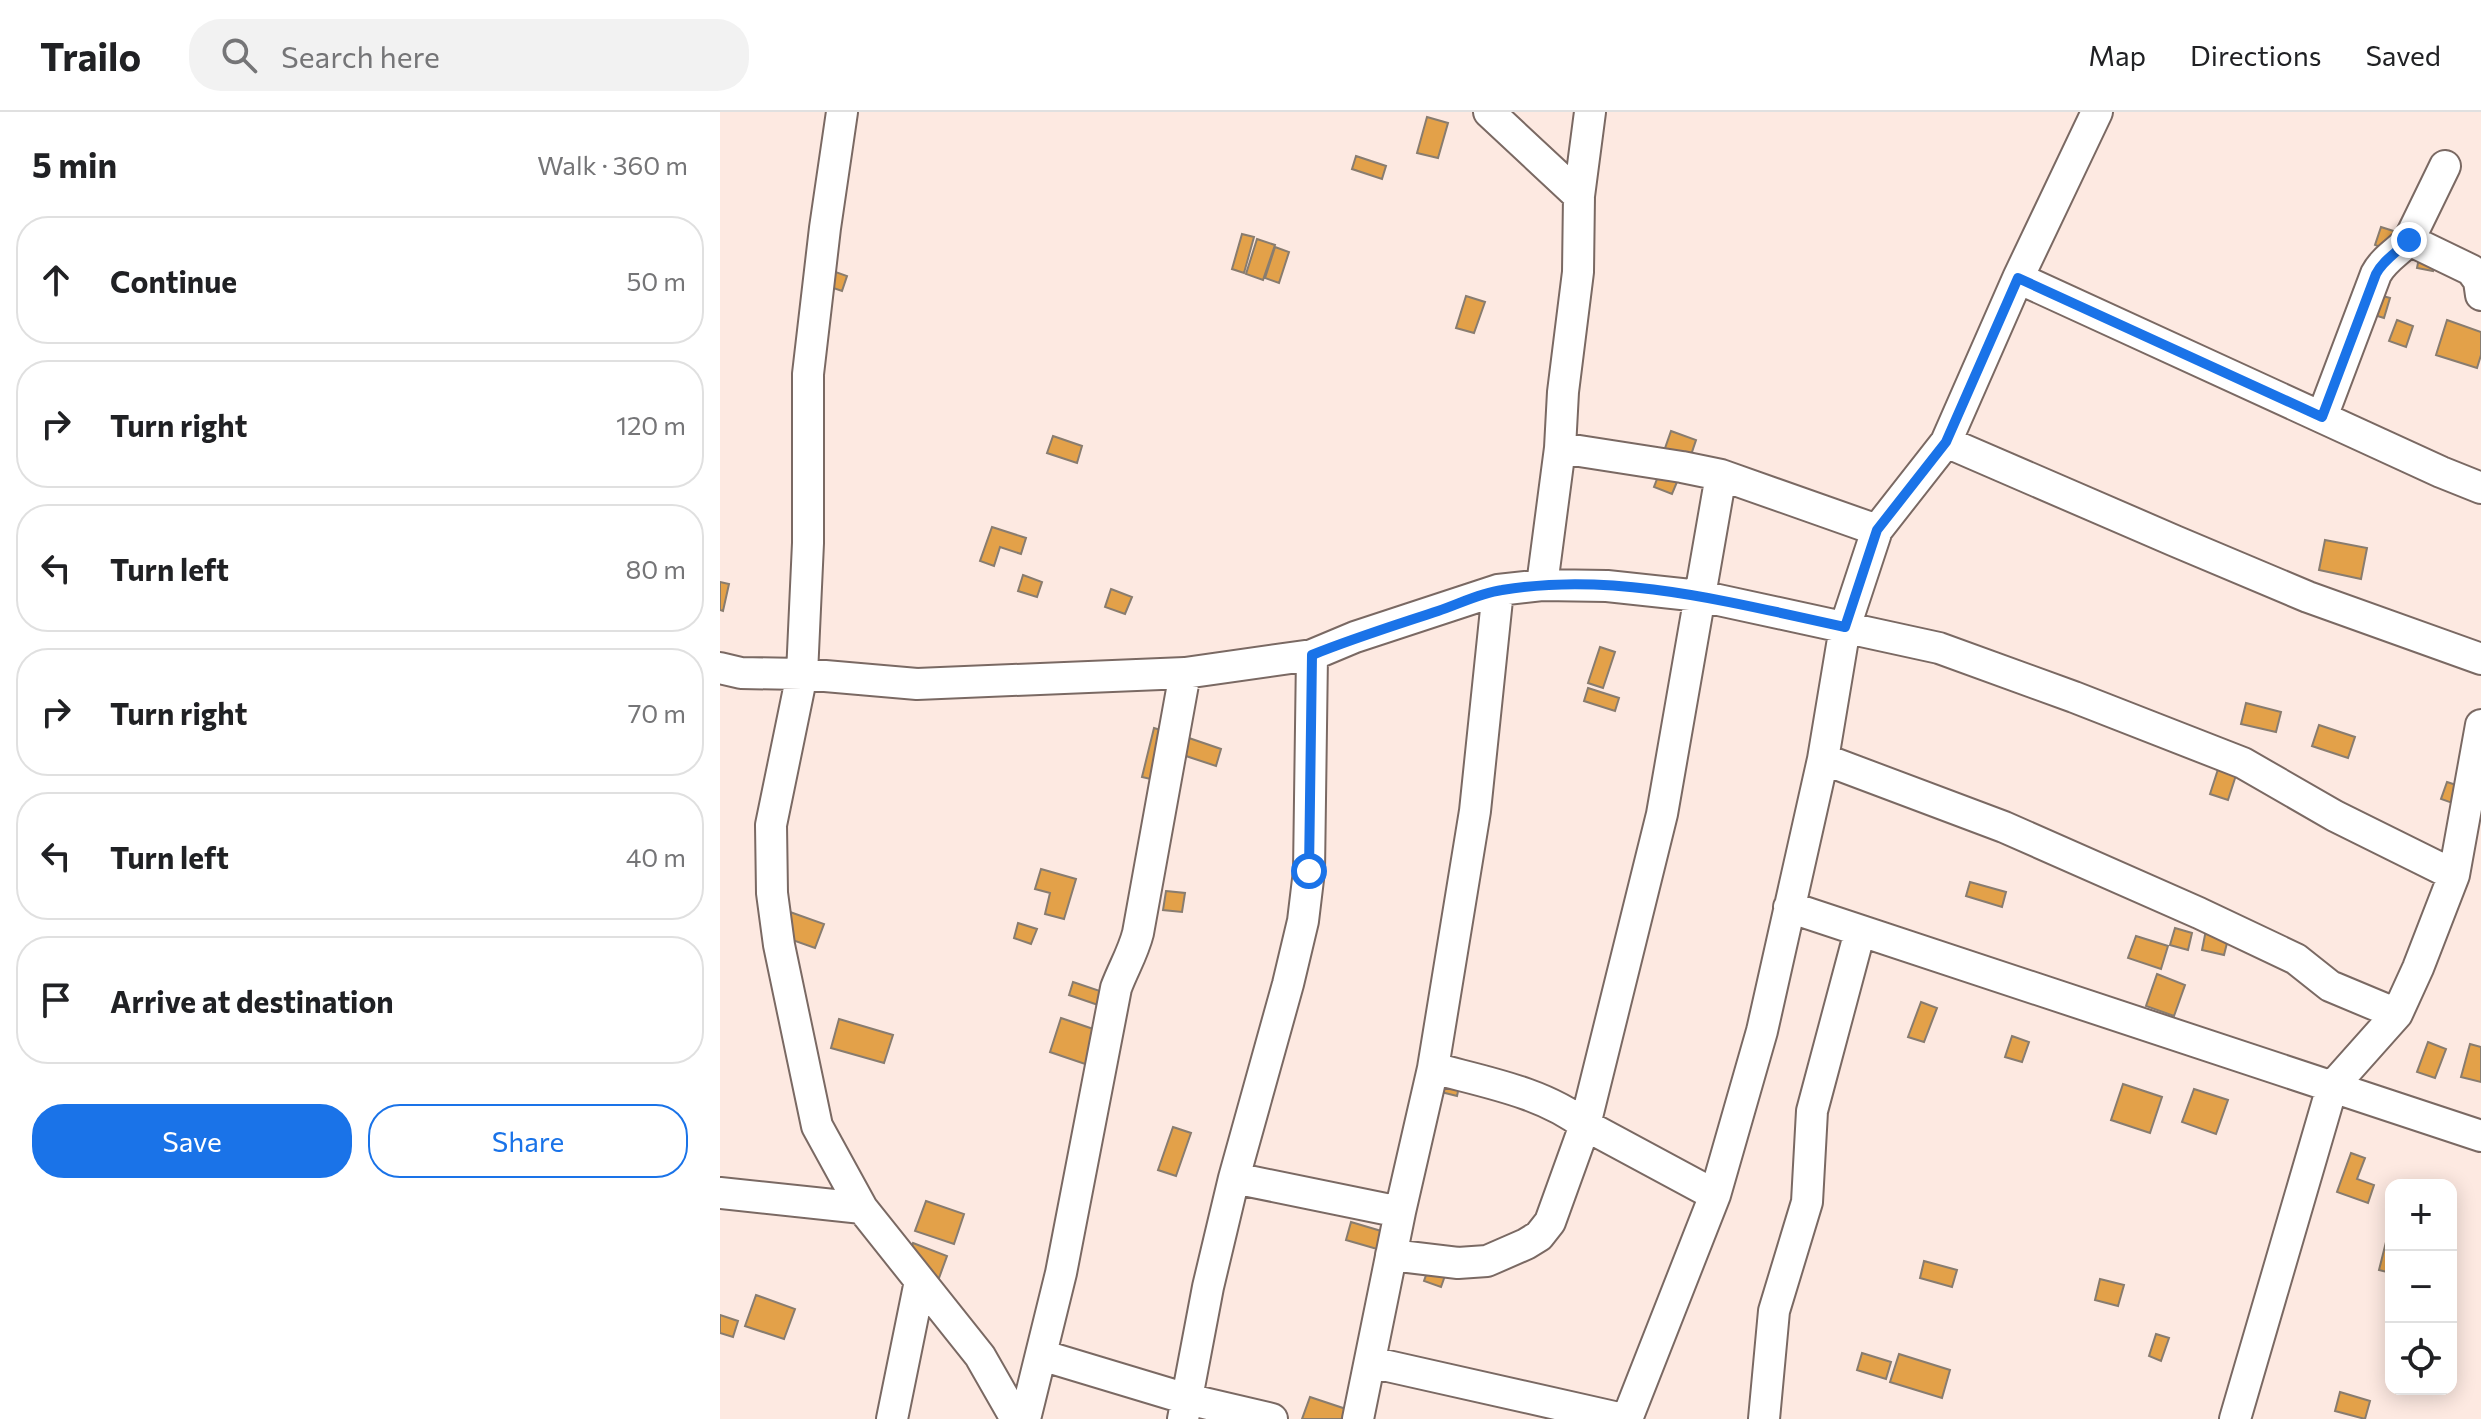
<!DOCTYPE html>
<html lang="en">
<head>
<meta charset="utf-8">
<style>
  body { margin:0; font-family:Commissioner,sans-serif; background:#f2f2f2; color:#202124 }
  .controls { position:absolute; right:24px; bottom:24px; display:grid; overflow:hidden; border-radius:16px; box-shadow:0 4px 20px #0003 }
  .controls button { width:72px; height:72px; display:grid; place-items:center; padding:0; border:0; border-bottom:2px solid #e0e0e0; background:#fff; color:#202124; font:40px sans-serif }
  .stop { position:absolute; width:24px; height:24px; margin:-18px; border:6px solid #1a73e8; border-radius:50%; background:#fff }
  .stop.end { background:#1a73e8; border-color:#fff; box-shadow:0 2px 8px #0008 }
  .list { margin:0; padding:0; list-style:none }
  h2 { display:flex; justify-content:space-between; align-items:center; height:104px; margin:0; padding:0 32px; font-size:34px }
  h2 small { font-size:26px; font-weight:400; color:#757577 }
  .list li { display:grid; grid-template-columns:52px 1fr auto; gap:24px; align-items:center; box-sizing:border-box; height:128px; margin:0 16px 16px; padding:0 16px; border:2px solid #e0e0e0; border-radius:32px }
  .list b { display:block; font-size:30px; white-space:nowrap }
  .list em { font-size:26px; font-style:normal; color:#757577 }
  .actions { display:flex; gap:16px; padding:24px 32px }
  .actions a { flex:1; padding:18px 0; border:2px solid #1a73e8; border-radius:32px; text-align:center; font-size:28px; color:#1a73e8 }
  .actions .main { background:#1a73e8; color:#fff }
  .icon { flex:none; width:44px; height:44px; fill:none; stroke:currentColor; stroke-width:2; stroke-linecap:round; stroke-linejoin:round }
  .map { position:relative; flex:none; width:1761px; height:1307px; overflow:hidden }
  header { display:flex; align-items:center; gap:48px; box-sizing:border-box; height:112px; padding:0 40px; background:#fff; border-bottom:2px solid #e0e0e0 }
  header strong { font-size:38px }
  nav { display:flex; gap:44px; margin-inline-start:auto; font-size:28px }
  .search { width:560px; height:72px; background:#f2f2f2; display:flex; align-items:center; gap:20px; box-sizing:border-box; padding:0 28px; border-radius:32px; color:#757577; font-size:30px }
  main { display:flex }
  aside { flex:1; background:#fff }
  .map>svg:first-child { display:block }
</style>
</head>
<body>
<header>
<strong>Trailo</strong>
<div class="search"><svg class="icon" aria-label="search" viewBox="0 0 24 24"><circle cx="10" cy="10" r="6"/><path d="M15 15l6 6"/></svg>Search here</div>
<nav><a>Map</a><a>Directions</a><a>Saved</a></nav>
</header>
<main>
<aside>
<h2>5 min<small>Walk · 360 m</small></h2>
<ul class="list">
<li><svg class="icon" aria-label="ahead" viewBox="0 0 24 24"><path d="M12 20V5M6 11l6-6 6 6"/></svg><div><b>Continue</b></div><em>50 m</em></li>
<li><svg class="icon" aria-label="right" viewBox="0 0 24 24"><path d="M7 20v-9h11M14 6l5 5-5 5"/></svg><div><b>Turn right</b></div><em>120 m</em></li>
<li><svg class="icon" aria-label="left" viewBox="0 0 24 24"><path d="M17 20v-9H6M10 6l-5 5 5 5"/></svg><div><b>Turn left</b></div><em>80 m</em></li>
<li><svg class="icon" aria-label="right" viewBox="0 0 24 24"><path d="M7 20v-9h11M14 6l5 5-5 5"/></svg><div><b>Turn right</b></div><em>70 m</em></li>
<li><svg class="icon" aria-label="left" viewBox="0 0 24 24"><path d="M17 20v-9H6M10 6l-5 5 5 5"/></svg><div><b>Turn left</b></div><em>40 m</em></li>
<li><svg class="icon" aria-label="arrive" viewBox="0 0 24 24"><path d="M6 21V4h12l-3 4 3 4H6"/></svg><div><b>Arrive at destination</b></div></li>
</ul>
<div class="actions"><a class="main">Save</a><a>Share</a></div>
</aside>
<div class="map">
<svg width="1761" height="1307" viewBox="0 0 1761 1307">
  <rect width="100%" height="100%" fill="#fde9e1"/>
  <path fill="#e3a149" stroke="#887c6f" stroke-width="2" d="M707,5l21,6 -10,35 -21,-5z
    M636,44l30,10 -4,13 -30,-10z
    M1661,115l28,9 -7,19 -27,-10z
    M522,122l12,3 -10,36 -12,-4z
    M537,127l18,6 -12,35 -17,-6z
    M1702,131l16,3 -5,25 -16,-3z
    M555,135l14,5 -10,31 -14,-5z
    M93,152l34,12 -5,15 -35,-12z
    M1634,176l36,10 -6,20 -36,-11z
    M746,184l19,6 -11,31 -18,-5z
    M1677,208l16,6 -7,21 -17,-6z
    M1727,208l34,12v23l-4,13 -41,-13z
    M951,319l25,9 -8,24 -25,-10z
    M333,324l29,10 -5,17 -30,-10z
    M945,346l19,7 -12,29 -18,-7z
    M272,415l34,11 -5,16 -21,-7 -6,19 -14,-5z
    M1605,428l42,8 -6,31 -42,-9z
    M303,463l19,7 -5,15 -19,-6z
    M0,470l9,2 -6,27 -3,-1z
    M391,477l21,8 -7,17 -20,-7z
    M880,535l15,5 -12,36 -15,-5z
    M868,576l31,10 -4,13 -31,-10z
    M1526,591l35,9 -5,20 -35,-8z
    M1599,613l36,12 -7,21 -36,-12z
    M434,616l13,4 5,52 -30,-7z
    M466,625l35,12 -5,17 -36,-12z
    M1500,651l18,6 -10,31 -18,-6z
    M1727,670l34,11v20l-40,-14z
    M321,757l35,10 -12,40 -19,-5 5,-21 -15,-4z
    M1250,770l36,10 -4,15 -36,-11z
    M446,779l19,2 -3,19 -19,-2z
    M70,800l34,12 -9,24 -34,-12z
    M298,811l19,6 -6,15 -17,-6z
    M1455,816l17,5 -4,17 -18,-5z
    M1486,818l23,5 -5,20 -22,-5z
    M1416,824l32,10 -7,23 -33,-11z
    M1437,862l28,11 -11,31 -28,-10z
    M353,870l30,10 -5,13 -29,-10z
    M1201,890l16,6 -13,34 -16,-5z
    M341,906l41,14 -11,34 -41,-14z
    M119,907l54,16 -9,28 -53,-15z
    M1292,924l17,6 -7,20 -17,-5z
    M1708,930l18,7 -11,29 -18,-6z
    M1750,932l11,3v35l-20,-5z
    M726,957l16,4 -5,23 -16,-4z
    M1403,972l39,13 -12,36 -39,-13z
    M1474,977l34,11 -12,34 -34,-12z
    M453,1015l18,6 -15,43 -18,-6z
    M1631,1041l14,5 -8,21 17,6 -6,18 -31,-11z
    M206,1089l38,13 -10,30 -39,-13z
    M631,1110l37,11 -4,18 -38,-11z
    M1671,1110v51l-12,-3z
    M193,1131l34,13 -8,22 -34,-12z
    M716,1135l17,6 -12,34 -17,-6z
    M1204,1149l33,9 -5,17 -32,-9z
    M1380,1167l24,6 -6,21 -23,-6z
    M36,1183l39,14 -11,30 -39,-13z
    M0,1203l18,6 -5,16 -13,-4z
    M1436,1222l13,4 -8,23 -12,-5z
    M1142,1241l29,9 -5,17 -29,-9z
    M1179,1242l51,16 -8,28 -52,-16z
    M1620,1280l30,9 -5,18 -30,-8z
    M590,1285l45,15 -2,7h-51z"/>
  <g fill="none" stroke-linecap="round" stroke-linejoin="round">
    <defs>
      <path id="minor" d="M122,0l-17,116 -17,146v169l-6,131 -31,151 1,68 7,52 38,181 45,82 118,148 36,63
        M769,0l90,84 -1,76 -15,120 -3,56 -18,137
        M859,84l11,-84
        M1689,128l62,30 8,11 2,14
        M1298,166l423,194 40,16
        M1602,305l54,-143c8,-15 22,-22 33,-34l36,-74
        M1226,330l229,99 133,56 173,62
        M840,336l122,19 39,8 156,55
        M0,556l21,5 61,1 115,10 268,-11 127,-18 43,-18 143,-47 44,-5 65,1 93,10 239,52 135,49 169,66 92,53 119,59 27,-150
        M1103,647l181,68 195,86 97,46 34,27 67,28 21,-46 36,-93
        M1069,795l692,229
        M713,956l42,-257 23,-221
        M514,1066l166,34
        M0,1081l142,15
        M671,1143l67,8 29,-2 39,-17 13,-8 11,-14 35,-97 77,-311 59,-339
        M321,1243l146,44 85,20
        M650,1250l253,57
        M172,1307l28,-138
        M305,1307l36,-146 55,-285c7,-19 17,-35 22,-55l47,-260
        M463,1307l25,-132 26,-109 54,-194 15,-63 6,-50 3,-216
        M638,1307l42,-207 33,-144c51,14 110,24 152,57l130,70
        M907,1307l88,-224 47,-164 61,-272 22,-132 32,-97 69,-88 72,-164 79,-166
        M1044,1307l10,-108 33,-109 5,-91 48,-180
        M1515,1307l97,-332 65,-73"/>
    </defs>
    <use href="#minor" stroke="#7a6963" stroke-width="34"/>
    <use href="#minor" stroke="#fff" stroke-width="30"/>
  </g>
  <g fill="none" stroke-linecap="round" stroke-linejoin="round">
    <path stroke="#1a73e8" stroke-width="10" d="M589,759l3,-216c42,-17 84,-30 126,-44 21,-7 42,-18 64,-21 114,-19 231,13 343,37l32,-97 69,-88 72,-164 304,139 54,-143c8,-15 22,-22 33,-34"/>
  </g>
</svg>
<div class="controls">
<button>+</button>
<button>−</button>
<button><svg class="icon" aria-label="locate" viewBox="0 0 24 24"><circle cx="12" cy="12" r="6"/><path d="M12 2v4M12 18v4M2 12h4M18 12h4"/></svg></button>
</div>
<div class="stop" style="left:589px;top:759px"></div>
<div class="stop end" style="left:1689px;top:128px"></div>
</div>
</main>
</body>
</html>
